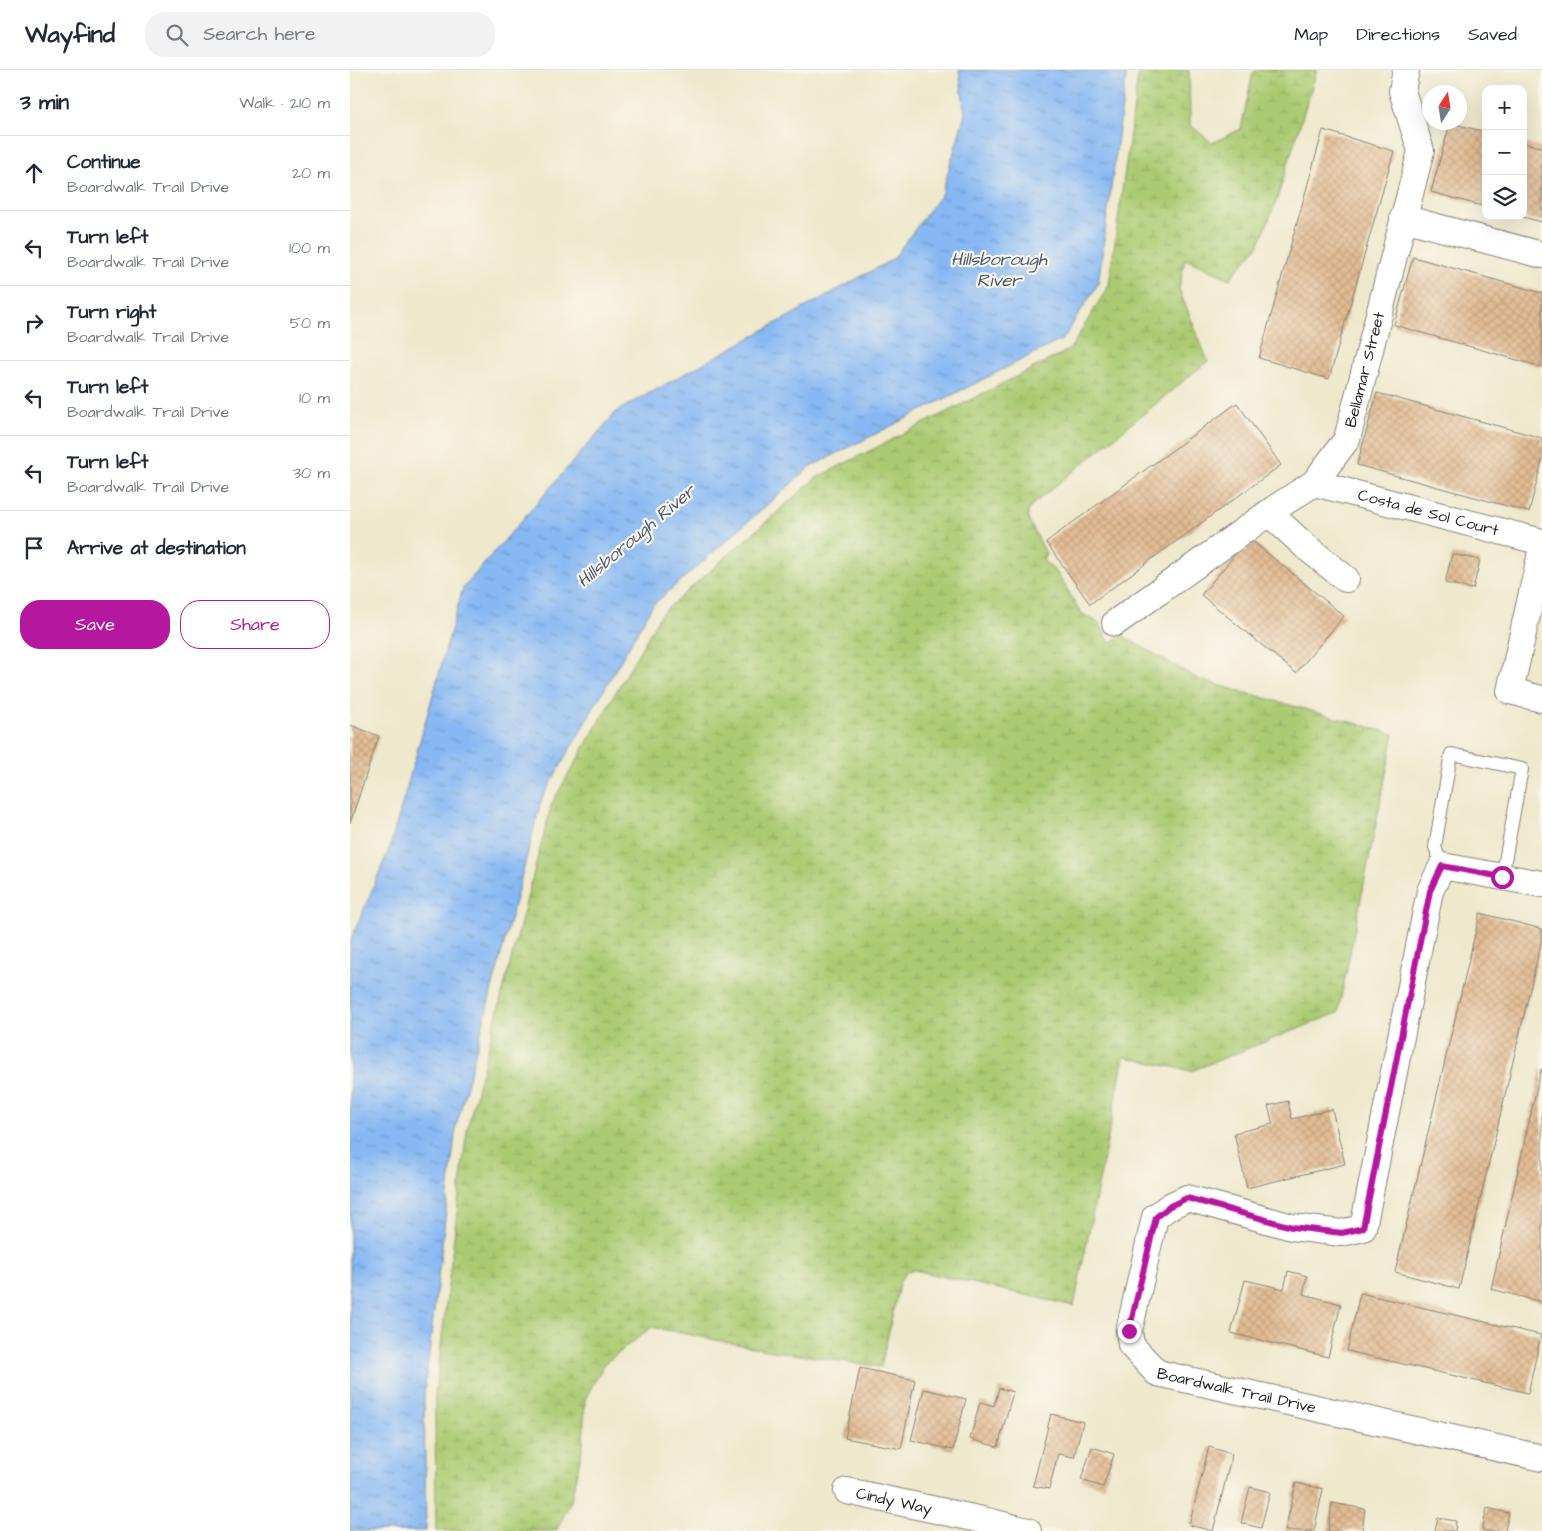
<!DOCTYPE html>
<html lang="en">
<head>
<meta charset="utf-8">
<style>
  body { margin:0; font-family:"Architects Daughter",sans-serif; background:#f2f2f3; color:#1f2937 }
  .controls { position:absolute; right:15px; top:15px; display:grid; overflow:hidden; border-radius:10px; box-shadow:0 5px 20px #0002 }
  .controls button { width:45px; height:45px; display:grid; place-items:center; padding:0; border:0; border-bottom:1px solid #e0e1e3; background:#fff; color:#1f2937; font:25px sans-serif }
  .compass { position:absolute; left:1072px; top:15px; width:45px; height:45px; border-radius:50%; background:#fff; box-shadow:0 5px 20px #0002; rotate:12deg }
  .stop { position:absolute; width:15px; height:15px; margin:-11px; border:4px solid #b5179e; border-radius:50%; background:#fff }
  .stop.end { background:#b5179e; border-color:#fff; box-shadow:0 1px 5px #0008 }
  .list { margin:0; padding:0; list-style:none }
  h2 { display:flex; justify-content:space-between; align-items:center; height:65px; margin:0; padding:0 20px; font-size:21px }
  h2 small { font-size:16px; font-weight:400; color:#747a83 }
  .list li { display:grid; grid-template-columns:32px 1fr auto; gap:15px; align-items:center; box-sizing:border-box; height:75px; padding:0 20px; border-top:1px solid #e0e1e3 }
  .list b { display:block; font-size:19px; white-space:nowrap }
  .list p { margin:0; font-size:16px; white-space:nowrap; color:#747a83 }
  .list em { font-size:16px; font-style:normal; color:#747a83 }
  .actions { display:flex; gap:10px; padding:15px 20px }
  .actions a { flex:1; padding:11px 0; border:1px solid #b5179e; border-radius:20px; text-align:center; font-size:18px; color:#b5179e }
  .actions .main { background:#b5179e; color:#fff }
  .icon { flex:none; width:28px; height:28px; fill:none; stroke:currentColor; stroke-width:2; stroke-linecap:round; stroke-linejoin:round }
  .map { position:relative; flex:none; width:1192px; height:1461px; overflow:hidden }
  header { display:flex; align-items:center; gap:30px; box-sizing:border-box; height:70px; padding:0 25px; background:#fff; border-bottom:1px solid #e0e1e3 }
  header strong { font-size:24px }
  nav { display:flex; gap:28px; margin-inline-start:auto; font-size:18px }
  .search { width:350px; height:45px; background:#f2f2f3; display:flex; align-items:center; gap:12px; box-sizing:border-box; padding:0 18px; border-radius:20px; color:#747a83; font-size:19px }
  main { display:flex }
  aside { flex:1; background:#fff }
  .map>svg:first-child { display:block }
</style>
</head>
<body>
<header>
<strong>Wayfind</strong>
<div class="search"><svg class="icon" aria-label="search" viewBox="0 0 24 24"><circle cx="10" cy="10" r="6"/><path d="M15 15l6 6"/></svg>Search here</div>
<nav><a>Map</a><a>Directions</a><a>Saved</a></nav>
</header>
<main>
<aside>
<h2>3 min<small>Walk · 210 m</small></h2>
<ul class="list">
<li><svg class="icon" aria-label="ahead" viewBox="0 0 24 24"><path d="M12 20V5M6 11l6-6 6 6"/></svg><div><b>Continue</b><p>Boardwalk Trail Drive</p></div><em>20 m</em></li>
<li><svg class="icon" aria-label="left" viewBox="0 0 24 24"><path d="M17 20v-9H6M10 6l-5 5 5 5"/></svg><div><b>Turn left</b><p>Boardwalk Trail Drive</p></div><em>100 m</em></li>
<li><svg class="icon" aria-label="right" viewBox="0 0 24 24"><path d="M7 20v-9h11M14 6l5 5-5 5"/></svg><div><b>Turn right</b><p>Boardwalk Trail Drive</p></div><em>50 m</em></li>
<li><svg class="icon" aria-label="left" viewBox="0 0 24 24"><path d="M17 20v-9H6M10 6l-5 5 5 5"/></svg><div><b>Turn left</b><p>Boardwalk Trail Drive</p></div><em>10 m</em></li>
<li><svg class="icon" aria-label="left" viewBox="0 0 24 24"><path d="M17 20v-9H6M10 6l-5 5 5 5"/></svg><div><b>Turn left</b><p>Boardwalk Trail Drive</p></div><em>30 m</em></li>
<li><svg class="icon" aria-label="arrive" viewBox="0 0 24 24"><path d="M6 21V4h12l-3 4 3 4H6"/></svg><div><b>Arrive at destination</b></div></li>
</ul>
<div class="actions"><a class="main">Save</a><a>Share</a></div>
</aside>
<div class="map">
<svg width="1192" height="1461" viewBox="0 0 1192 1461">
  <defs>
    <pattern id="wetland-marsh" width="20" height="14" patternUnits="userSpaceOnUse" patternTransform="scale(1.25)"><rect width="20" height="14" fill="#abcb72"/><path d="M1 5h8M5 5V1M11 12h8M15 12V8" fill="none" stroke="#93ae62"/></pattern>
    <pattern id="water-ripples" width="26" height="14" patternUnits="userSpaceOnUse" patternTransform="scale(1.25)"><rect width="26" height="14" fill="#87b8f3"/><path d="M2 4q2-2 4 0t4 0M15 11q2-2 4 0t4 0" fill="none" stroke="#6e95c4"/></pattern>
    <pattern id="building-cross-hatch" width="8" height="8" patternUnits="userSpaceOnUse" patternTransform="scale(1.25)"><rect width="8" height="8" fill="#e2bc94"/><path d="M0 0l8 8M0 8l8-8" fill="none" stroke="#c1a17f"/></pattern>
  </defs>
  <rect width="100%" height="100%" fill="#fbf7ec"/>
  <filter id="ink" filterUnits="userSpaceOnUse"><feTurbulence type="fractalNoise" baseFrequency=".02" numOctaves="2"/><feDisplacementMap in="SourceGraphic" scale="10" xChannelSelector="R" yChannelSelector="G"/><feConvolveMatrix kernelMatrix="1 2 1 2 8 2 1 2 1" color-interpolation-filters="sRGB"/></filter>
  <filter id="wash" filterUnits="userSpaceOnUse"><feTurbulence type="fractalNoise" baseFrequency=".0096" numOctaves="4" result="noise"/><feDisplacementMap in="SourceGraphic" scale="20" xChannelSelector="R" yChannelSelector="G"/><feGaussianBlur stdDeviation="1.12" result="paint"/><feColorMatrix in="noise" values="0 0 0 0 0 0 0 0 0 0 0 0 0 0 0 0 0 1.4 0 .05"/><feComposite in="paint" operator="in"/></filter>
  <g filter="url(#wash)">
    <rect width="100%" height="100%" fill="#eee8cc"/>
    <path fill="url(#wetland-marsh)" stroke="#647447" d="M789,0h50l1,55 22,18 29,-14 12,-57 6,-2h58l-41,132 -18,44 -28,33 -45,-20 -6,30 29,72 -176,144 -4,7v7l18,34 -3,7 16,15 20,35 4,4 16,9 11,20 11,-8 79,45 194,54 -56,279 -147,58 -67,-14 -50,249 -160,-36 -7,1 -7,9 -19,87 -115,-17 -114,-23 -47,36 -20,36 -2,45 -12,57 -15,30h-120l-1,-135 32,-267 85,-326 109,-189 155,-136 251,-127 5,-5 37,-61z"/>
    <path fill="url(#water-ripples)" stroke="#526a88" d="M609,0h168l-29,214 -35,55 -253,128 -158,139 -110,192 -86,329 -32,268 2,136h-76v-589l40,-95 73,-259 154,-177 276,-152 49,-66 23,-79z"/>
    <g id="blocks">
      <path fill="url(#building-cross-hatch)" d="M1100,53l36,9v75l-55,-15z
        M973,60l71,21 -65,228 -70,-21z
        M1173,73l19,4v75l-19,-5z
        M1063,187l129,36v74l-148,-42z
        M1027,323l165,45v23l-13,51 -172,-47z
        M887,333l44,62 -191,139 -44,-62z
        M899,468l95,78 -48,57 -95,-78z
        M1102,484l28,6 -7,29 -28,-6z
        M0,655l29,11 -29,87z
        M1130,843l62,16v10l-83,350 -64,-17z
        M1191,999h1v233l-51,-13z
        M938,1031l4,18 40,-10 13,55 -98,24 -13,-55 39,-9 -5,-18z
        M938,1201l19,5 -4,18 38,10 -13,53 -97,-24 14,-53 39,9z
        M1010,1223l181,42 -13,58 -181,-42z
        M510,1298l55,12 -14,69 -56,-11z
        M649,1318l14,4 -15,55 -28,-8 10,-37 14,4z
        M574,1319l42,10 -13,51 -42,-10z
        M701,1344l32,8 -9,35 -16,-3 -9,35 -16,-3z
        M742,1377l22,7 -11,33 -22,-7z
        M859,1377l23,7 -19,77 -24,-6z
        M946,1413l27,6 -9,42h-29z
        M900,1417l20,5 -9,36 -20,-5z
        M982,1433l33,6 -3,22h-34z
        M1137,1438l22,5 -4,18h-23z
        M1088,1448l18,3 -1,10h-20z"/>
    </g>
  </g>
  <g filter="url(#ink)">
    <use href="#blocks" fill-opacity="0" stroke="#858274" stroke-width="1"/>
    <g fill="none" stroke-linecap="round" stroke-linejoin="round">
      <defs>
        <path id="service" d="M1092,796l-7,-19 16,-93 71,15 -20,108"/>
        <g id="minor">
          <path d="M1053,148l139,37"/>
          <path id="s1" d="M964,413l228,59"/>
          <path d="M919,443l36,33 41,33"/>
          <path d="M1192,478l-32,143 32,8"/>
          <path id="s2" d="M765,553l159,-114 40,-26 33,-44 74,-288 -19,-60 4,-21"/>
          <path id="s3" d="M1192,814l-100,-18 -12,25 -67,337 -22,5 -49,-6 -105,-29 -17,8 -15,11 -26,114 2,14 26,28 385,85"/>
          <path id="s4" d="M497,1421l140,30 41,10"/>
        </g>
      </defs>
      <use href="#service" stroke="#858274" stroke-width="14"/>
      <use href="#minor" stroke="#858274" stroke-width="28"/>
      <use href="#service" stroke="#fff" stroke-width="12"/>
      <use href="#minor" stroke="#fff" stroke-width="26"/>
    </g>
  </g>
  <g fill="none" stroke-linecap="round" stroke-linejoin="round" filter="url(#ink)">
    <path stroke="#b5179e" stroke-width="6" d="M779,1261l27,-114 14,-11 17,-8 105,29 50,6 21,-5 67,-337 12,-25 60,11"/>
  </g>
  <g text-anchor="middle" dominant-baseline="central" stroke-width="4.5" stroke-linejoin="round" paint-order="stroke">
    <g font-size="16" fill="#1c1c1c" stroke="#fbf7ec">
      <text stroke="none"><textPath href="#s2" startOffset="370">Bellamar Street</textPath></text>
      <text stroke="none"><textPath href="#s1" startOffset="118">Costa de Sol Court</textPath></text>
      <text stroke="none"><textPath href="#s3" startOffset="942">Boardwalk Trail Drive</textPath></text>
      <text stroke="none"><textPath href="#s4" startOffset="48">Cindy Way</textPath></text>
    </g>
    <g font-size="18" font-style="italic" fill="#475a72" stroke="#fbf7ec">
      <text x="649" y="189">Hillsborough<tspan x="649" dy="21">River</tspan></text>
      <text transform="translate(286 466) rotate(-40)">Hillsborough River</text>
    </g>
  </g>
</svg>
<div class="controls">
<button>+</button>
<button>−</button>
<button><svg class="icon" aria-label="layers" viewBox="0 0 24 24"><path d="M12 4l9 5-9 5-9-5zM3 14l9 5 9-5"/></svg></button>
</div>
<svg class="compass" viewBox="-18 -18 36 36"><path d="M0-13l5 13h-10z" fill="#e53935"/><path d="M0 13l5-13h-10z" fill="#747a83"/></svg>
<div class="stop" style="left:1152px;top:807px"></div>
<div class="stop end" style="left:779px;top:1261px"></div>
</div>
</main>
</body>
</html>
